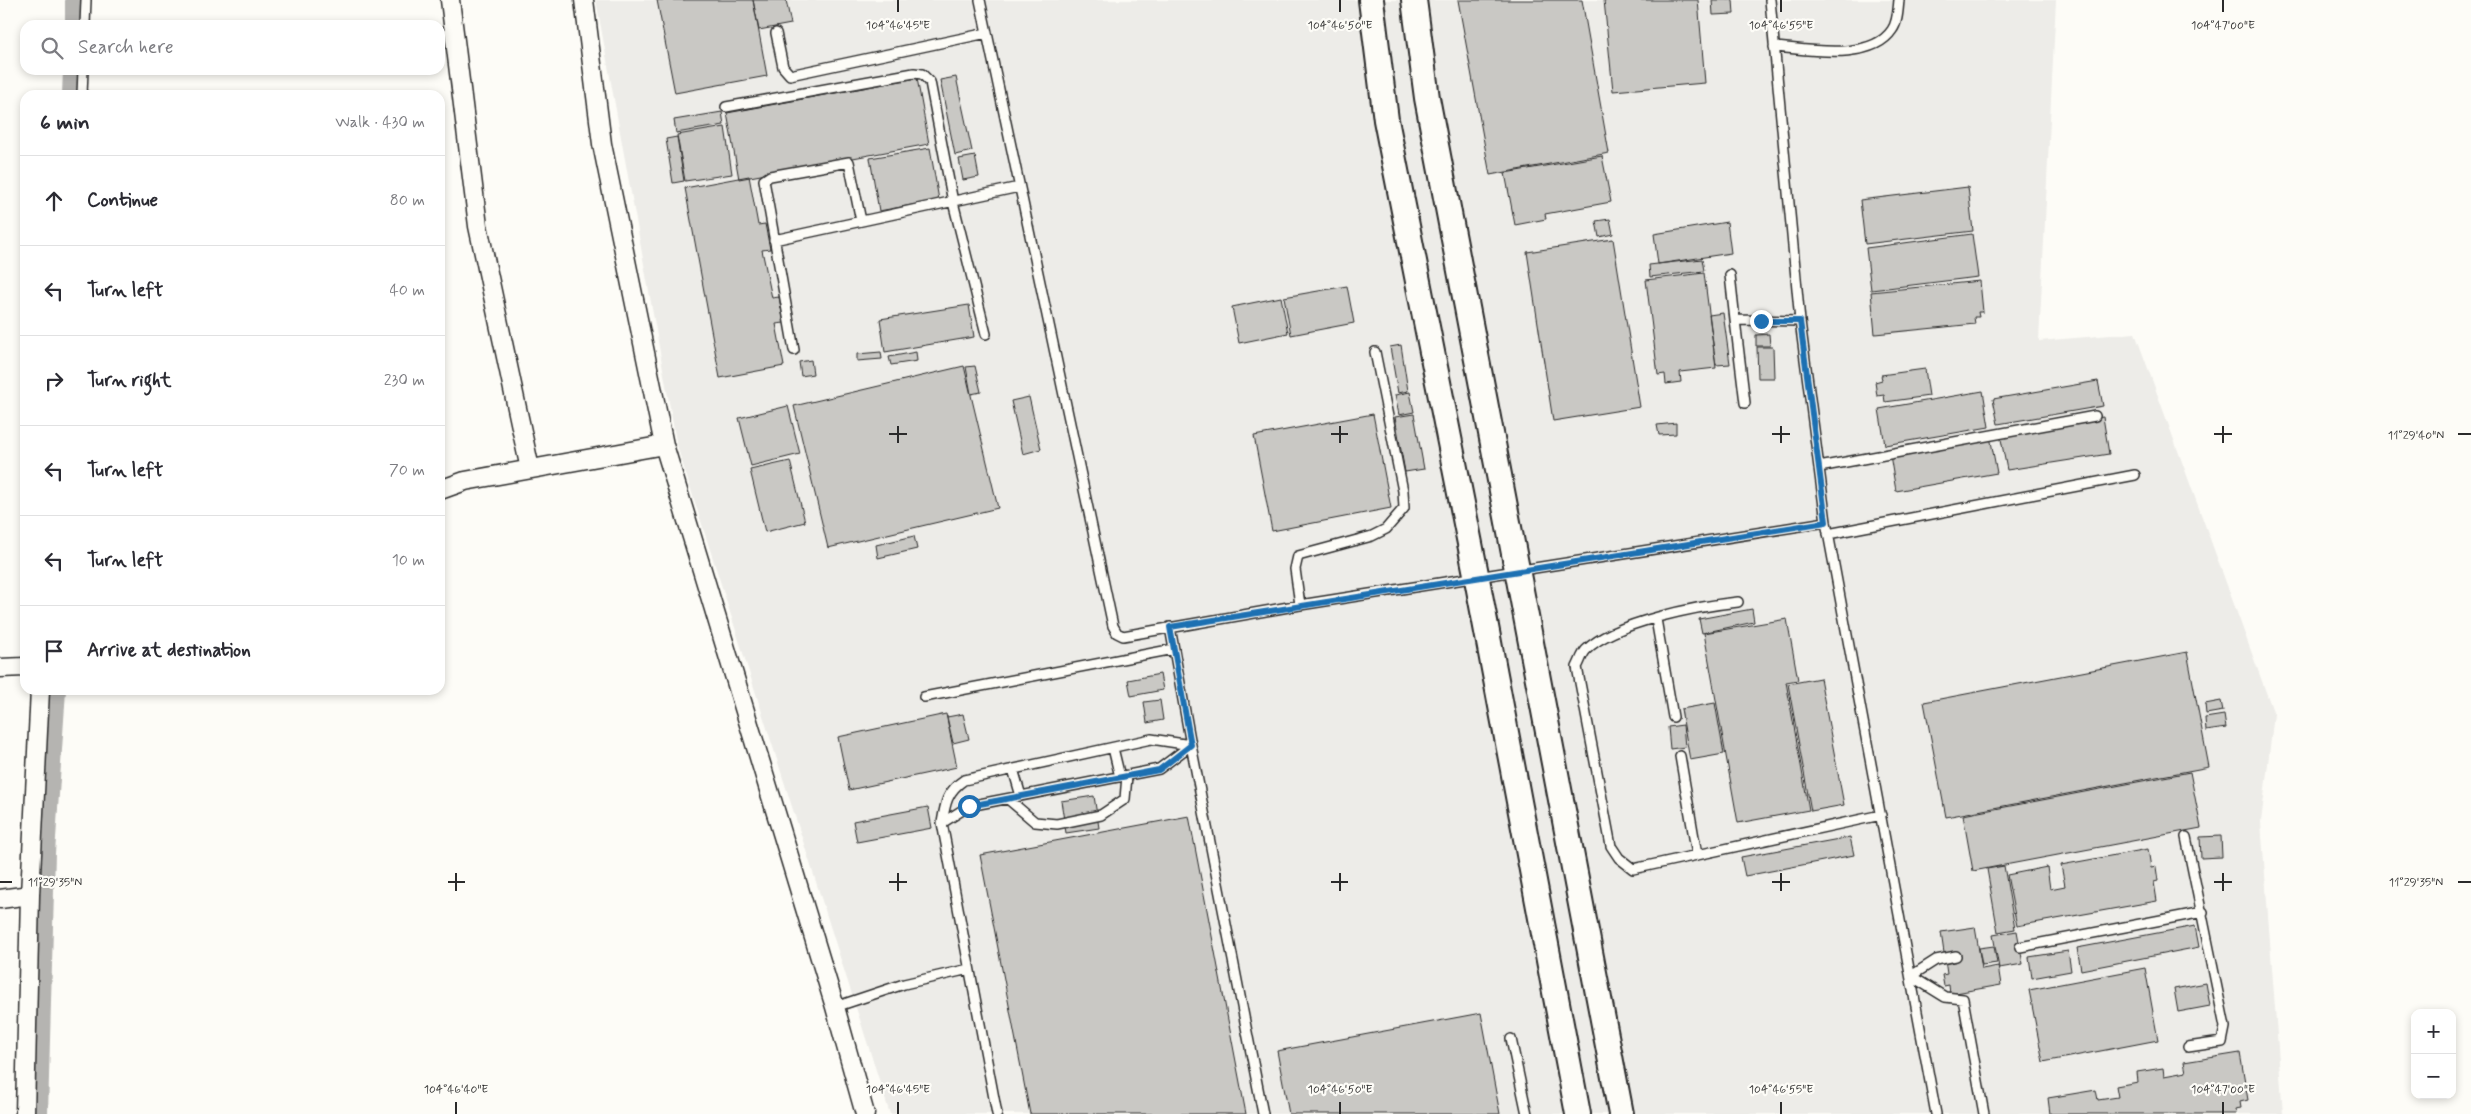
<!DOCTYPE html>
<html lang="en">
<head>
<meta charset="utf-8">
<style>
  body { margin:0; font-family:Mynerve,sans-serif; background:#f2f2f3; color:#2b2b33 }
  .controls { position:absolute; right:15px; bottom:15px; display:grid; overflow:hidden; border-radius:10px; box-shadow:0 2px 8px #0003 }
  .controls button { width:45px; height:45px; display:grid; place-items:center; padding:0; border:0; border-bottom:1px solid #e1e1e2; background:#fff; color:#2b2b33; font:25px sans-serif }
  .stop { position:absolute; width:15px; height:15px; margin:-11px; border:4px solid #1f6fb2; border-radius:50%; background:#fff }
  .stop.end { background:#1f6fb2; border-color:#fff; box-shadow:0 1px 5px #0008 }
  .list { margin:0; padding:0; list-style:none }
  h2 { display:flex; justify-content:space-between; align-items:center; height:65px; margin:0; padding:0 20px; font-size:21px }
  h2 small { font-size:16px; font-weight:400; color:#7c7c81 }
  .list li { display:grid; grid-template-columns:32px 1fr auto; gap:15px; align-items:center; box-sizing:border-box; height:90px; padding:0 20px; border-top:1px solid #e1e1e2 }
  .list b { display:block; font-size:19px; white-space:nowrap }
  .list em { font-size:16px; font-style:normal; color:#7c7c81 }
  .icon { flex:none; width:28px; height:28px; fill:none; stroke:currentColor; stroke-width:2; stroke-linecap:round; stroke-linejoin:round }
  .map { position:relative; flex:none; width:2471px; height:1114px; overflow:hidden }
  .search { position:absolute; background:#fff; box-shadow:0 2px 8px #0003; left:20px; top:20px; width:425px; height:55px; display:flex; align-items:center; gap:12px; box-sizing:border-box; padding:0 18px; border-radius:15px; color:#7c7c81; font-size:19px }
  .panel { position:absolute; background:#fff; box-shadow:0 2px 8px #0003; left:20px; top:90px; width:425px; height:605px; border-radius:15px }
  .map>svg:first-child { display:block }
</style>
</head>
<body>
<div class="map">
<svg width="2471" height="1114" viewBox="0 0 2471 1114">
  <rect width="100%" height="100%" fill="#fdfcf7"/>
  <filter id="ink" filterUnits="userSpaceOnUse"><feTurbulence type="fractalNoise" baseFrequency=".02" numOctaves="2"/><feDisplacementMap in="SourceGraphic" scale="10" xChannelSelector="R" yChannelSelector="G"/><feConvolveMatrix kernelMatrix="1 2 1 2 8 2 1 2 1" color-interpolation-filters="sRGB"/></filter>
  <g filter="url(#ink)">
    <path fill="#edece8" d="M596,0h1460l-17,341 96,-8 139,381 -13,108 22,292h-1393l-213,-668z"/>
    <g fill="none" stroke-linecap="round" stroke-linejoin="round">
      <path stroke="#b5b4b1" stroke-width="20" d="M75,25v-25
        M72,95l1,-25
        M38,1114l7,-261 11,-163"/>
    </g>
    <path fill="#c9c8c4" stroke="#2b2b2b" d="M657,0h96l14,76 -92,17z
      M753,0h33l5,24 -32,6z
      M1458,0h124l27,153 -119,22z
      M1604,0h94l7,83 -92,8z
      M1712,0h21l1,14 -21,1z
      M956,77l16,74 -17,4 -15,-75z
      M917,78l12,66 -190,35 -12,-66z
      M722,112l2,13 -48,8 -2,-13z
      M725,127l7,47 -47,7 -8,-46z
      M677,137l7,44 -11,2 -7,-44z
      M930,148l9,52 -60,11 -9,-53z
      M975,156l4,21 -16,3 -4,-21z
      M1602,156l9,46 -66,12 1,5 -31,6 -10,-52z
      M749,176l9,49 7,-1 5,25 -8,1 10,48 7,-1 5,26 -8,1 8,42 -64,12 -35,-190z
      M1968,187l5,44 -108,13 -5,-44z
      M1610,219l3,15 -14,3 -3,-16z
      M1727,222l4,31 -73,11 -4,-30z
      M1972,234l6,43 -107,13 -5,-42z
      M1613,239l27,168 -87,14 -26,-169z
      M1702,259l2,12 -54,6 -1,-12z
      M1704,273l12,95 -36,4 1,10 -15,2 -1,-10 -7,1 -12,-95z
      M1980,281l3,31h-5l1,5h-5l1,7 -100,10 -4,-42z
      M1347,286l7,37 -63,12 -7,-38z
      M1281,297l7,36 -49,10 -7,-36z
      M969,305l5,32 -89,15 -5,-33z
      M1723,313l7,51 -14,1 -7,-50z
      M1769,334l1,12h-14v-11z
      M1401,345l7,46 -10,2 -8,-46z
      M1757,347h16l1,31h-16z
      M881,352l1,7 -25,2v-7z
      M916,352l1,9 -26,4 -2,-8z
      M811,360l2,14 -12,2 -2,-14z
      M964,366l34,142 -170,40 -34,-142z
      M975,366l6,26 -10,2 -5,-27z
      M1925,369l4,27 -44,6 -1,-7 -7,1 -2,-14 7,-2 -1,-5z
      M2098,381l5,25 -105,18 -5,-25z
      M1983,391l6,36 -104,18 -6,-36z
      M1410,392l4,20 -15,3 -4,-20z
      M1029,397l12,52 -18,5 -12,-53z
      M788,406l12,48 -49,12 -12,-48z
      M1373,414l18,94 -119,23 -18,-95z
      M1414,414l10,55 -19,3 -10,-55z
      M2103,417l6,37 -102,16 -7,-36z
      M1676,423v11l-17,1 -2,-10z
      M1990,436l7,37 -101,18 -6,-36z
      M790,461l15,61 -40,10 -15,-62z
      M914,536l3,13 -39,9 -2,-13z
      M1752,609l2,13 -52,11 -3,-14z
      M1787,619l11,61 -12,2 23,128 -71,13 -34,-190z
      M2187,652l22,115 -263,50 -22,-115z
      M1160,674l3,16 -32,6 -3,-16z
      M1820,678l24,127 -33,6 -23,-127z
      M1160,700l3,20 -16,3 -3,-21z
      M2221,701l2,10 -17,3 -1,-10z
      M1715,703l9,51 -34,6 -9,-51z
      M946,714l11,53 -108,23 -11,-53z
      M963,714l6,25 -16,4 -6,-26z
      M2224,715l2,13 -20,3 -1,-13z
      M1683,725l2,22 -15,2 -2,-22z
      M2190,772l11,56 -228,43 -10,-56z
      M1094,796l5,32 -33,5 -5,-32z
      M928,807l4,21 -75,14 -4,-21z
      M1189,816l57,298h-216l-50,-259z
      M2221,836l1,21 -21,1 -1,-21z
      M1850,837l4,18 -109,21 -4,-19z
      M2148,849l3,19 5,-1 2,14 -4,1 3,19 -140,25 -10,-51 40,-8 3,22 15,-3 -4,-21z
      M2004,866l11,63 -17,3 -11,-63z
      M2195,926l4,21 -118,23 -4,-22z
      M1975,927l7,42 16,-3 3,19 -51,9 -1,-9 -5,1 -2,-11 5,-1 -6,-42z
      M2017,931l6,33 -24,4 -6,-33z
      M1994,946l3,17 -15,2 -3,-17z
      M2068,951l3,20 -39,7 -3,-21z
      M2145,968l13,72 -115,22 -14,-72z
      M2206,983l4,23 -32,6 -4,-23z
      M1481,1013l19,101h-211l-12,-63z
      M2240,1053l8,47 -8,2 1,6 -6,1 1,5h-186l-2,-16 48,-8 2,10 20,-3 -2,-11 22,-4 -1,-10 26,-4 1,8 22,-4 -2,-10z"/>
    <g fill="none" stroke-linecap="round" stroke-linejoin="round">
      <defs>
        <path id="lane" d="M980,0l133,626 4,7 6,3 177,-31 526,-83
          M1770,0l30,321 26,201 110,592
          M85,25l1,-25
          M776,33l7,34 7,8 197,-42
          M1774,47c32,2 97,15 118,-17 6,-8 6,-21 7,-30
          M82,95l1,-25
          M726,107l188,-34 8,1 8,8 23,120 33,132
          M774,240l245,-53
          M1730,275l5,45 65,1
          M1735,320l10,83
          M794,350l-30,-170 6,-4 79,-14 12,59
          M1819,467l276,-51
          M1828,534l307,-59
          M1738,602c-39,4 -124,20 -152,48 -4,4 -6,12 -9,17l34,179 8,12 14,11 248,-54
          M1300,605l-5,-36 3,-13 74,-20 14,-7 18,-21 -1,-17 -28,-139
          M1656,619l17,98
          M1170,627l21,118 72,369
          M924,697l250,-48
          M1113,748l7,29
          M1680,756l17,99
          M1013,769l8,27
          M1008,799l27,23 22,2 44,-9 24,-16 2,-23
          M942,823l27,-17 190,-37 32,-24
          M2186,837l39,190 -3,15 -34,5
          M2020,947l183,-35
          M1956,956l-20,4 -25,16 34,21 18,2 21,115
          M835,1007l69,-23 65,-15
          M1511,1039l16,75
          M997,1114l-55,-291c3,-19 5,-32 22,-43l187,-41 40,6"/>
        <path id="street" d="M450,0l28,226 52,243
          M584,0l18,144 62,301 171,562 30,107
          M440,490l25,-9 199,-36
          M0,668l25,-1
          M0,899l30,-4 10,-205
          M25,1114l5,-219"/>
        <path id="secondary" d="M1371,0l15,120 91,459 101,535
          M1414,0l13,98 194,1016"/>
      </defs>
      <use href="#lane" stroke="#2b2b2b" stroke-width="12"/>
      <use href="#street" stroke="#2b2b2b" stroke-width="21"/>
      <use href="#secondary" stroke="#2b2b2b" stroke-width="28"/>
      <use href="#lane" stroke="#fdfcf7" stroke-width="9"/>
      <use href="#street" stroke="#fdfcf7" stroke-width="18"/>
      <use href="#secondary" stroke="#fdfcf7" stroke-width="24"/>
    </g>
  </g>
  <g fill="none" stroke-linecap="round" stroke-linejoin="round" filter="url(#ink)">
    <path stroke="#1f6fb2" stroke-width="6" d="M969,806l190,-36 32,-25 -21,-118 656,-105 -26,-201h-39"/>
  </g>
  <path fill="none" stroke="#2b2b2b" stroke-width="2" d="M898,0v12M1340,0v12M1781,0v12M2223,0v12M898,426v17M1340,426v17M1781,426v17M2223,426v17M889,434h18M1331,434h17M1772,434h18M2214,434h18M2458,434h13M456,873v18M898,873v18M1340,873v18M1781,873v18M2223,873v18M0,882h12M448,882h17M889,882h18M1331,882h17M1772,882h18M2214,882h18M2458,882h13M456,1102v12M898,1102v12M1340,1102v12M1781,1102v12M2223,1102v12"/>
  <g font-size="12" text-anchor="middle" fill="#2b2b2b" stroke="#fdfcf7" stroke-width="4.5" stroke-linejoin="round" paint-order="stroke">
    <text x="898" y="29">104°46'45"E</text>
    <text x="1340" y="29">104°46'50"E</text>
    <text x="1781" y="29">104°46'55"E</text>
    <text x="2223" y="29">104°47'00"E</text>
    <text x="2416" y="439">11°29'40"N</text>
    <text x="55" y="886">11°29'35"N</text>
    <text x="2416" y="886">11°29'35"N</text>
    <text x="456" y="1093">104°46'40"E</text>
    <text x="898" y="1093">104°46'45"E</text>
    <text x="1340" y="1093">104°46'50"E</text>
    <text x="1781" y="1093">104°46'55"E</text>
    <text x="2223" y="1093">104°47'00"E</text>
  </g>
</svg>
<div class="controls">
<button>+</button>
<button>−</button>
</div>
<div class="stop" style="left:969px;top:806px"></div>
<div class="stop end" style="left:1761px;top:321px"></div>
<div class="search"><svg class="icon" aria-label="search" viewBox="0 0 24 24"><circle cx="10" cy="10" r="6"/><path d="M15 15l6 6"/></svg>Search here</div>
<section class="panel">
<h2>6 min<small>Walk · 430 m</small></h2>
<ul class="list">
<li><svg class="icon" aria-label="ahead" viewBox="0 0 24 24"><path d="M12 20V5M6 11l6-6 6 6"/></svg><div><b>Continue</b></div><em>80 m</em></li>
<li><svg class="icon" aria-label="left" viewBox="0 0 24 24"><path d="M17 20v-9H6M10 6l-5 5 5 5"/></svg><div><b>Turn left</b></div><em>40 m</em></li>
<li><svg class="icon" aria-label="right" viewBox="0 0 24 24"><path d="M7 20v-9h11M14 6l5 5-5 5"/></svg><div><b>Turn right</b></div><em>230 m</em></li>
<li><svg class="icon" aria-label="left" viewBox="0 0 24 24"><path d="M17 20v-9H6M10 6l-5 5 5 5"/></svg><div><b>Turn left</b></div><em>70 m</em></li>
<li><svg class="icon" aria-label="left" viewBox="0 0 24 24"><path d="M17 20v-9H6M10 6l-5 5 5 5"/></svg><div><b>Turn left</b></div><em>10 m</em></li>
<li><svg class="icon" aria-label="arrive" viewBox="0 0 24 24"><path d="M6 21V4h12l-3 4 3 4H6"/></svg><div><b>Arrive at destination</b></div></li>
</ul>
</section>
</div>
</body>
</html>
